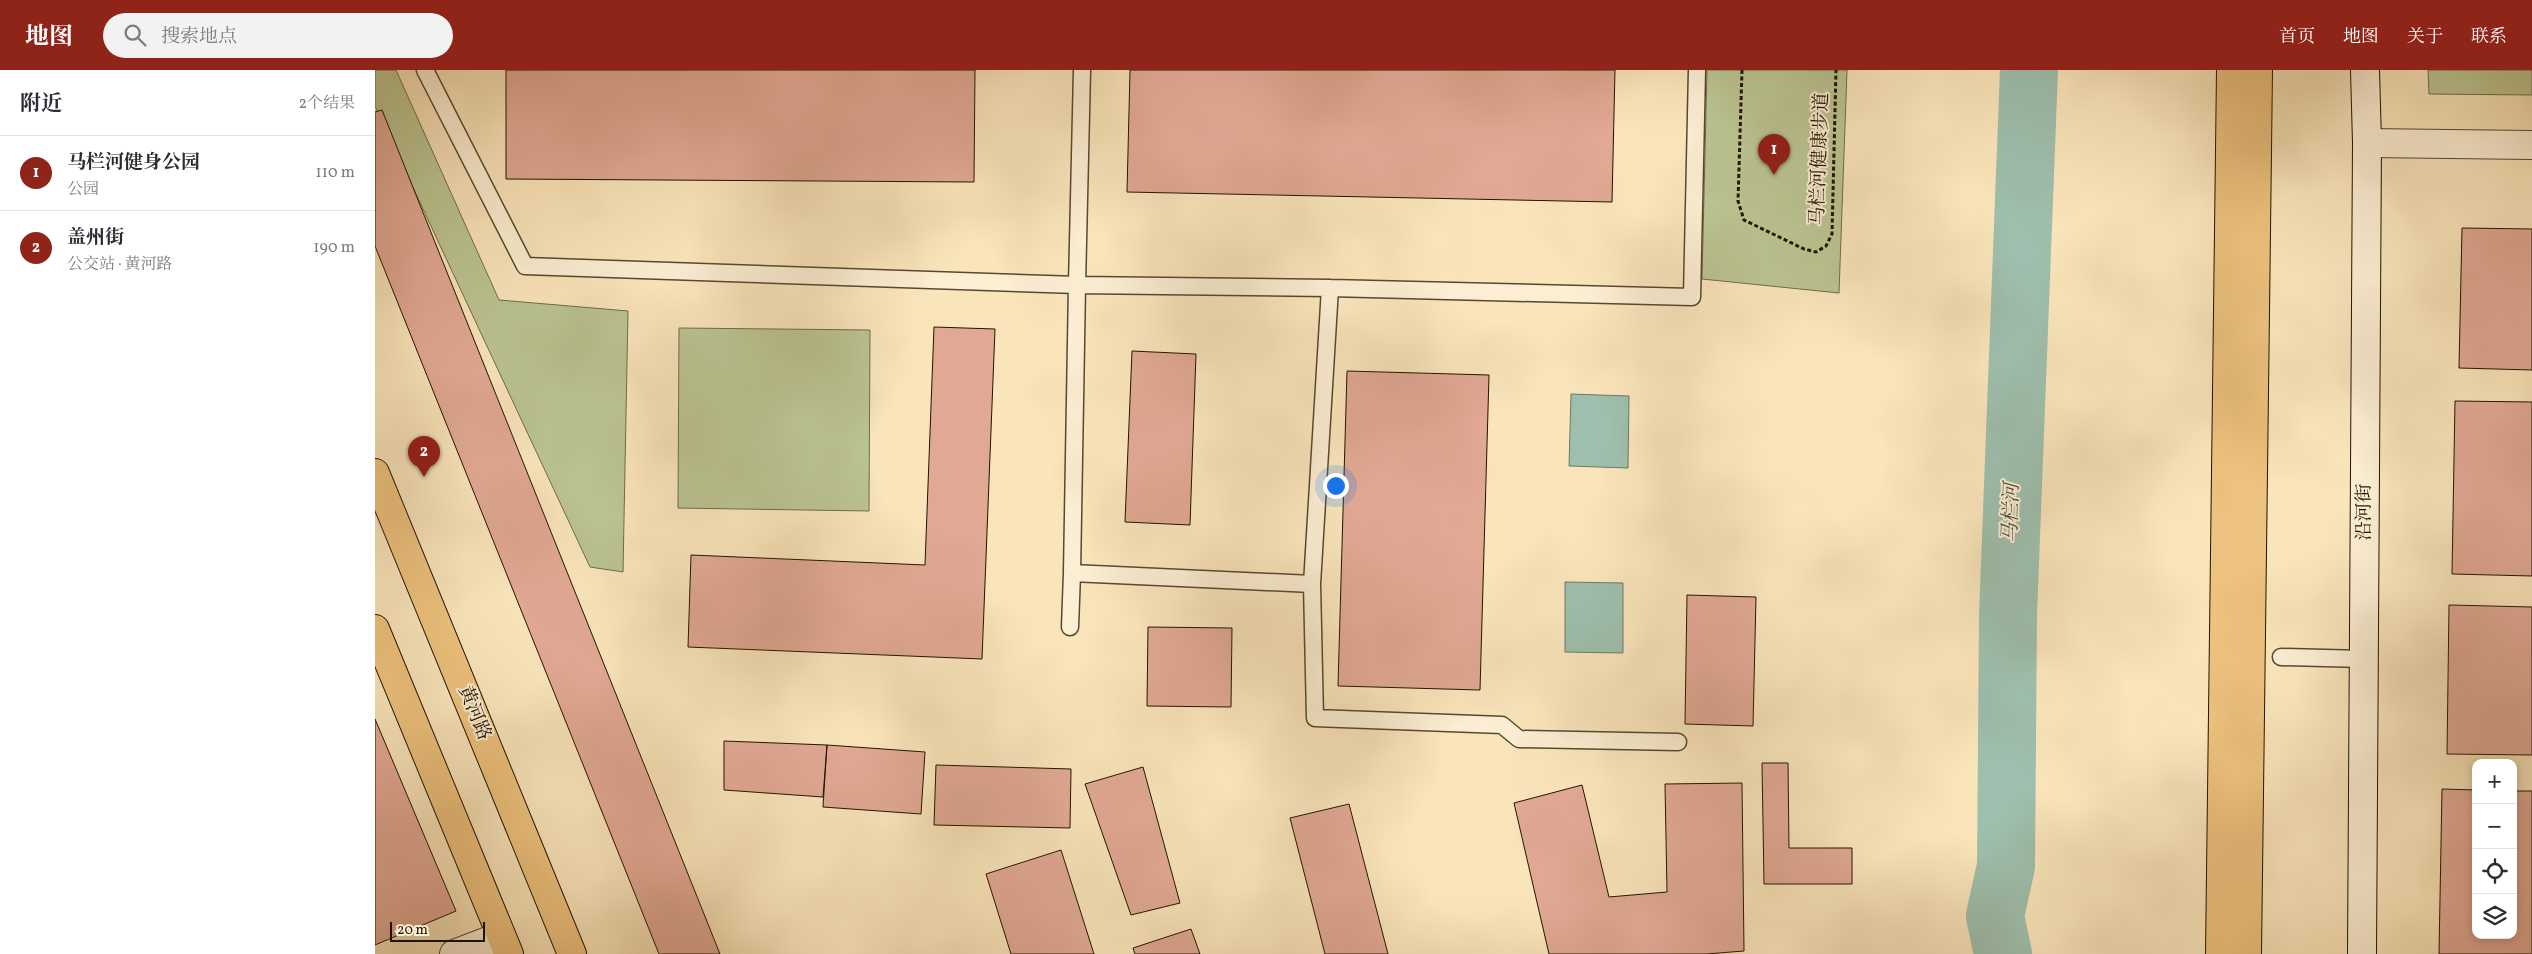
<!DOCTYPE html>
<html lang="zh">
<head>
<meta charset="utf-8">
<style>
  body { margin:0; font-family:Vollkorn,"Noto Serif SC",serif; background:#f2f2f3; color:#2b2b33 }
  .controls { position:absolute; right:15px; bottom:15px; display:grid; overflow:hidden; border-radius:10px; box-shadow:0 2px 8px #0003 }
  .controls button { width:45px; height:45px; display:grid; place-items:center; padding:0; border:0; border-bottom:1px solid #e1e1e2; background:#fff; color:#2b2b33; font:25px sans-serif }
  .scale { position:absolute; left:15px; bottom:12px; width:95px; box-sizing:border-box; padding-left:5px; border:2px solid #211302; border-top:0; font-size:14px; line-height:18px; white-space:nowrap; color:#211302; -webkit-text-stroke:4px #fceed3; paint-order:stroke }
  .you { position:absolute; left:960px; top:415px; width:18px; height:18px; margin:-12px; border:4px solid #fff; border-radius:50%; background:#1a73e8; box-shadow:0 0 0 8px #1a73e833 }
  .badge { display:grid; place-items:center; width:32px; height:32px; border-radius:50%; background:#8f2418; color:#fff; font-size:16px; font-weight:700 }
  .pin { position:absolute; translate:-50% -41px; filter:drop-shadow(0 1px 2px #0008) }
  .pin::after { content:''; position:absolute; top:26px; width:18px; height:15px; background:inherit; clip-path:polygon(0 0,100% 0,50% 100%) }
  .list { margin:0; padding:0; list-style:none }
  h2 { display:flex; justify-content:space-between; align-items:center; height:65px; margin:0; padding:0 20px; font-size:21px }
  h2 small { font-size:16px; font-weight:400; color:#7c7c81 }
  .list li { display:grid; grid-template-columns:32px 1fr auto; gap:15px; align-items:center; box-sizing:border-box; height:75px; padding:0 20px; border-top:1px solid #e1e1e2 }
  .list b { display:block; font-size:19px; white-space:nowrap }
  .list p { margin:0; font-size:16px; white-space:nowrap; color:#7c7c81 }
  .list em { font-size:16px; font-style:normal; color:#7c7c81 }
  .icon { flex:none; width:28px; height:28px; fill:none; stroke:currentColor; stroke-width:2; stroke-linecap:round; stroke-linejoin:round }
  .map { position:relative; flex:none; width:2157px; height:884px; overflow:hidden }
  header { display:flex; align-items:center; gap:30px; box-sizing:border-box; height:70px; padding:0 25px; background:#8f2418; color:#fff }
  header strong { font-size:24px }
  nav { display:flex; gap:28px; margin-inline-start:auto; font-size:18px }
  .search { width:350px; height:45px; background:#f2f2f3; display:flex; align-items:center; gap:12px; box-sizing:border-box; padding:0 18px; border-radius:28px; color:#7c7c81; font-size:19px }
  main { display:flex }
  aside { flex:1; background:#fff }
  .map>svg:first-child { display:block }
</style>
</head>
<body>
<header>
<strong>地图</strong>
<div class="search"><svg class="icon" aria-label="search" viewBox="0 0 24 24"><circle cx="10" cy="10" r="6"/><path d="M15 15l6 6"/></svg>搜索地点</div>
<nav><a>首页</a><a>地图</a><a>关于</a><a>联系</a></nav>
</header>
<main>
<aside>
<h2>附近<small>2个结果</small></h2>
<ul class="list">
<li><span class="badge">1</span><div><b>马栏河健身公园</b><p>公园</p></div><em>110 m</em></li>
<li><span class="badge">2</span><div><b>盖州街</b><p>公交站 · 黄河路</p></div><em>190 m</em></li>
</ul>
</aside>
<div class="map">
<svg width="2157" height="884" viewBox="0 0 2157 884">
  <rect width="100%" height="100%" fill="#fae5bb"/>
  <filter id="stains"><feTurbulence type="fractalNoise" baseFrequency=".004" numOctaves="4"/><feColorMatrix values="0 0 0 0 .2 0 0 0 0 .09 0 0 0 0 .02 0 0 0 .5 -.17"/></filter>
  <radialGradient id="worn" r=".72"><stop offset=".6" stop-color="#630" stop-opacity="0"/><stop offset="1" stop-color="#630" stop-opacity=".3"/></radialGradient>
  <path fill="#bbc592" stroke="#6e6c4a" d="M0,0h21l103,230 129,11 -5,261 -33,-5 -215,-461z
    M1332,0h140l-8,223 -137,-14z
    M2053,0h104v25l-103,-1z
    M304,258l191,2 -1,181 -191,-3z"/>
  <path fill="#9ebfad" stroke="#6c7a69" d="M1196,324l58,2 -1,72 -59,-2z
    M1190,512l58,1v70l-58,-1z"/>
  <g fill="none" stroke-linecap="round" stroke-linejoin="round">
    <path stroke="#9ebfad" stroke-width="58" d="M1628,884l-8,-38 11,-50 2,-251 21,-545"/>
  </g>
  <path fill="#e1a994" stroke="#211302" d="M131,0h469l-1,112 -468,-3z
    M755,0h485l-3,132 -485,-10z
    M7,40l338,844h-61l-284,-708v-134z
    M2087,158l70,1v141l-73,-2z
    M559,257l61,2 -13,330 -294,-12 3,-92 234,10z
    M757,281l64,3 -6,171 -65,-3z
    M972,301l142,4 -9,315 -142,-4z
    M2080,331l77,1v174l-80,-2z
    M1312,525l69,2 -3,129 -68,-2z
    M2074,535l83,2v148l-85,-1z
    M773,557l84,1 -1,79 -84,-1z
    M0,649l81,192 -81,34z
    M349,671l103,4 -4,52 -99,-7z
    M452,675l98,7 -4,62 -98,-7z
    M1387,693h26l1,85h63v36h-88z
    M561,695l135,4 -1,59 -136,-3z
    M768,697l37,136 -49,12 -46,-131z
    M1367,713l2,168 -38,3h-157l-35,-151 68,-18 27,112 58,-5 -2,-108z
    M2067,719l34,1v145h37v-144h19v163h-93z
    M974,734l39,150h-63l-35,-136z
    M686,780l33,104h-83l-25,-80z
    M816,859l9,25h-65l-2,-6z"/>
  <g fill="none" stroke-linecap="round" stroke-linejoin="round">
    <defs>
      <path id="service" d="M50,0l100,196 552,19 -5,288 240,11 18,-296
        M707,0l-5,215 253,3 362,9 5,-227
        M937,514l3,134 187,7 17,14 159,3
        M695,557l2,-54
        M1906,587l83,2"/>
      <path id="minor" d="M1992,73l165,2"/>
      <path id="tertiary" d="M79,884l47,-18"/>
      <path id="secondary" d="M1987,884l5,-811 -2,-73"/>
      <path id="primary" d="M0,403l197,481
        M0,559l134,325"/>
      <path id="trunk" d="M1845,884l11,-884
        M1872,884l11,-884"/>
    </defs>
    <use href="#service" stroke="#574830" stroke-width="19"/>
    <use href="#minor" stroke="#574830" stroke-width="30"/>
    <use href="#tertiary" stroke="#574830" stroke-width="30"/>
    <use href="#secondary" stroke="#211302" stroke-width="30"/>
    <use href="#primary" stroke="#211302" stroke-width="30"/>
    <use href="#trunk" stroke="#211302" stroke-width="30"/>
    <path stroke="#211302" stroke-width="3" stroke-dasharray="4 2.5" stroke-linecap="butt" d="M1367,0l-4,131 6,19 60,29 12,3 10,-6 6,-12 4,-164"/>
    <use href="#service" stroke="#fceed3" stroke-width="16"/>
    <use href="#minor" stroke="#fceed3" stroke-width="28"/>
    <use href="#tertiary" stroke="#fceed3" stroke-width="28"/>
    <use href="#secondary" stroke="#fceed3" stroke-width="28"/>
    <use href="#primary" stroke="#edc27e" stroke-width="28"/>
    <use href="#trunk" stroke="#edc27e" stroke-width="28"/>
  </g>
  <g text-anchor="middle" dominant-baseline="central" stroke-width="4" stroke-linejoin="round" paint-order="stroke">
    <g font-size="19" fill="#211302" stroke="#fceed3">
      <text transform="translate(1445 89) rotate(-88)">马栏河健康步道</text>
      <text transform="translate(1990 442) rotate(-90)">沿河街</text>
      <text transform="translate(99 643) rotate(68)">黄河路</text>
    </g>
    <g font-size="20" font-style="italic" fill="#4d4f3e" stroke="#fceed3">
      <text transform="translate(1637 443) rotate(-88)">马栏河</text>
    </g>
  </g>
  <rect width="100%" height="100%" filter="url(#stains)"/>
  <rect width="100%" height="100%" fill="url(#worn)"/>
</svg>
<div class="controls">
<button>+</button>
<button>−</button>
<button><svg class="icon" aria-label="locate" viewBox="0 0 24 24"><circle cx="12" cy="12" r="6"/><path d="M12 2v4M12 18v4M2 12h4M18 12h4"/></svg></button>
<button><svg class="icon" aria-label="layers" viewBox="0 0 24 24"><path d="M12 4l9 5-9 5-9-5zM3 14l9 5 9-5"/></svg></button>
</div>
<div class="scale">20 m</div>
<div class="you"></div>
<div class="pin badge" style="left:1399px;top:105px">1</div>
<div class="pin badge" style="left:49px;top:407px">2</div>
</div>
</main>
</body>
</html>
